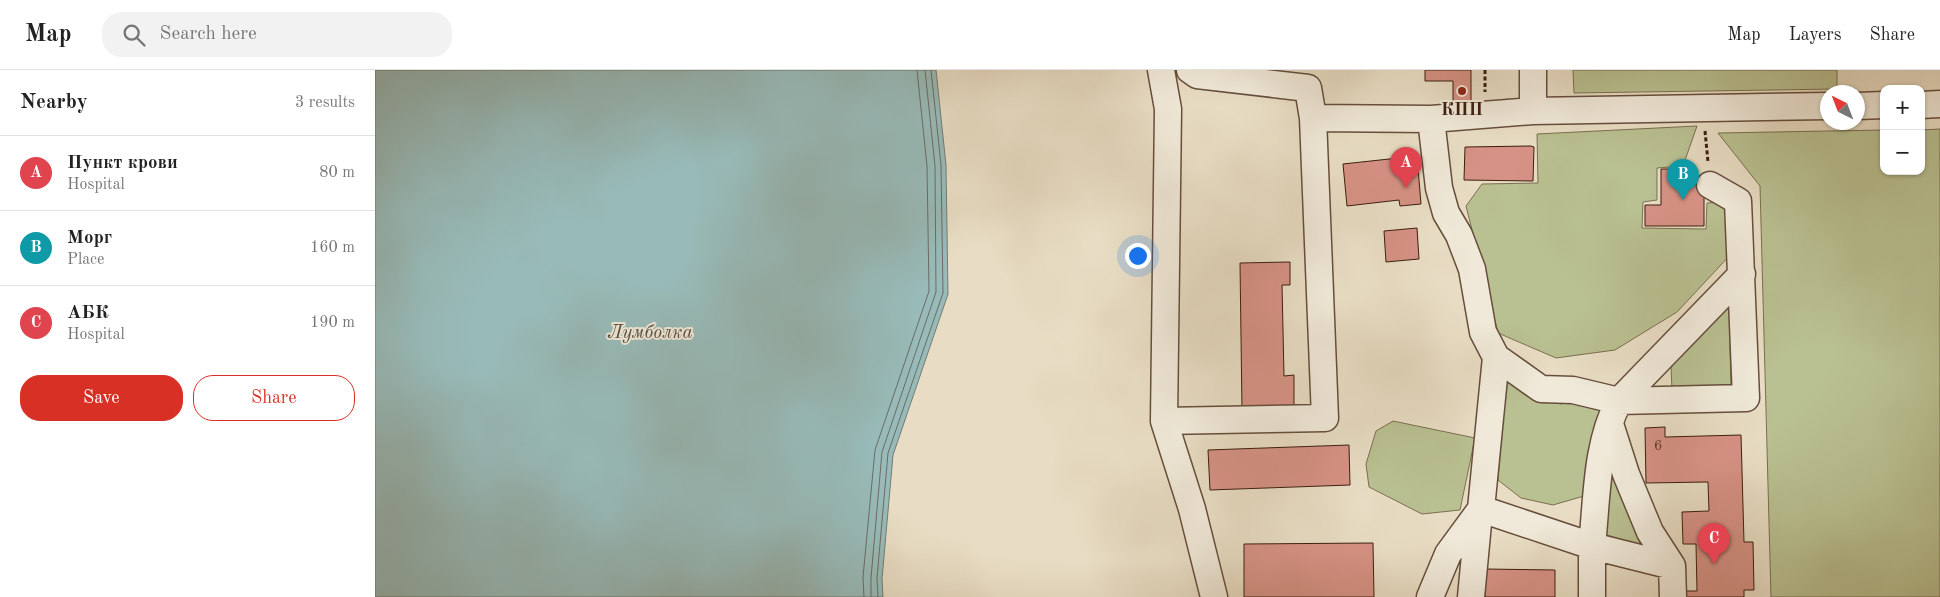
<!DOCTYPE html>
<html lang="en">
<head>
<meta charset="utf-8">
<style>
  body { margin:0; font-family:"Old Standard TT",serif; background:#f2f2f2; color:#222 }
  .controls { position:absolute; right:15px; top:15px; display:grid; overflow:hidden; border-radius:10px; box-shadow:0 1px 4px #0004 }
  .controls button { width:45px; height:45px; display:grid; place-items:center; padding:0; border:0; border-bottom:1px solid #e0e0e0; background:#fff; color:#222; font:25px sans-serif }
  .compass { position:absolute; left:1445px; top:15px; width:45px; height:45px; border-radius:50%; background:#fff; box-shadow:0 1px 4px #0004; rotate:318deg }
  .you { position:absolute; left:762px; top:185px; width:18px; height:18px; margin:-12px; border:4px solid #fff; border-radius:50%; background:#1a73e8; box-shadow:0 0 0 8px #1a73e833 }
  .badge { display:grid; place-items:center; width:32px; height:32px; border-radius:50%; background:#d93025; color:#fff; font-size:16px; font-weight:700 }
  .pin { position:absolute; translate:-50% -41px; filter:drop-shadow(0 1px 2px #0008) }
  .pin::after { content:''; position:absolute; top:26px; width:18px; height:15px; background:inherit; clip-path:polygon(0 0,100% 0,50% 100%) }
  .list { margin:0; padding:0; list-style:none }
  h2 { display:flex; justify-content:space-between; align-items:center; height:65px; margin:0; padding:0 20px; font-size:21px }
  h2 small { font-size:16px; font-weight:400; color:#767676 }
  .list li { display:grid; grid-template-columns:32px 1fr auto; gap:15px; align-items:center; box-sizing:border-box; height:75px; padding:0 20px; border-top:1px solid #e0e0e0 }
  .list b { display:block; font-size:19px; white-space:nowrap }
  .list p { margin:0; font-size:16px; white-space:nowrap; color:#767676 }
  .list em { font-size:16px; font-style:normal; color:#767676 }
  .actions { display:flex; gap:10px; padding:15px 20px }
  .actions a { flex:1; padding:11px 0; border:1px solid #d93025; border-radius:20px; text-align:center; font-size:18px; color:#d93025 }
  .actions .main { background:#d93025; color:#fff }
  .icon { flex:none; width:28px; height:28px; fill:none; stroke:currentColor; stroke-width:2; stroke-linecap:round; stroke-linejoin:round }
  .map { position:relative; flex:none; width:1565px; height:527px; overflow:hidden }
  header { display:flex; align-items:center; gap:30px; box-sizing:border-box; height:70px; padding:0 25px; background:#fff; border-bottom:1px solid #e0e0e0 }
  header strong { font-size:24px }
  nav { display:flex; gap:28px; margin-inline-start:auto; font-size:18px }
  .search { width:350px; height:45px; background:#f2f2f2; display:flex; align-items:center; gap:12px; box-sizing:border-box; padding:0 18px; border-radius:20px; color:#767676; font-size:19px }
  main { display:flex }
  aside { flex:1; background:#fff }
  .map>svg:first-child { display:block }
</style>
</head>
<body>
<header>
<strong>Map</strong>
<div class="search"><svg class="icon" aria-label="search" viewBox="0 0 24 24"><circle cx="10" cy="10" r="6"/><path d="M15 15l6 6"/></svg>Search here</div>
<nav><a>Map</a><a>Layers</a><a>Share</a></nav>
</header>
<main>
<aside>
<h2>Nearby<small>3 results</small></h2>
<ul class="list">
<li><span class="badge" style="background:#e0444e">A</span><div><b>Пункт крови</b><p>Hospital</p></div><em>80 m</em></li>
<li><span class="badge" style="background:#0f9aa8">B</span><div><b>Морг</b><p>Place</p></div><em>160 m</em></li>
<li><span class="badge" style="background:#e0444e">C</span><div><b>АБК</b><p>Hospital</p></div><em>190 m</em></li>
</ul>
<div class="actions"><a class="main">Save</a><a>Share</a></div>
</aside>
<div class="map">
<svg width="1565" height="527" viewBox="0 0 1565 527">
  <rect width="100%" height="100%" fill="#e8ddc4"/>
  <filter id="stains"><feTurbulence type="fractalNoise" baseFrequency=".004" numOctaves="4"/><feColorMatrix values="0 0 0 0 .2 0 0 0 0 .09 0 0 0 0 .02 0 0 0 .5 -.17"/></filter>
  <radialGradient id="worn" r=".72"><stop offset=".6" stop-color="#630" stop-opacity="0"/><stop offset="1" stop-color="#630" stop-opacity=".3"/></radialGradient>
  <path fill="#b9c091" stroke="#7a6f50" d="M1198,0h264v19l-263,4z
    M1322,56l-14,40 -26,2v32l-14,2 -1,26 64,1 1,-26 15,-1 9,13 1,38 -55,59 -62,38 -59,8 -58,-25 -32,-127 16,-22 56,-1 -1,-49z
    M1565,59v468h-169l-11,-411 -42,-53 166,-3v41h37v-41z
    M1354,233l2,85 -59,2 -1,-24z
    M1136,304l30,25 20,5 13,-5 27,5 -17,92 -31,9 -32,-7 -23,-18 7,-89z
    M1018,351l82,17 -15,72 -38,4 -53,-27 -3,-23 10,-33z
    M1235,388l31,88 -37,-12z"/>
  <path fill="#98bbb9" stroke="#737c75" d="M0,0h561l10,95 2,129 -55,161 -11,124 1,18h-508z"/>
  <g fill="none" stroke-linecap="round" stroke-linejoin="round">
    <path stroke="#6a6c64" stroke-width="1" d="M489,527l-1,-20 12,-127 54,-159 -2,-125 -10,-96
      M496,527v-19l11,-126 54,-160 -1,-126 -10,-96
      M503,527l-1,-19 11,-125 55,-160 -2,-128 -10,-95"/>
  </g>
  <path fill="#d69285" stroke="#3c1e0f" d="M1050,0h46v31l-18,1v-21h-28z
    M1156,76l3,1 -1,34 -69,-1 1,-33z
    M1042,86l4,48 -21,2 -1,-6 -52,6 -4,-42z
    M1286,99h25l10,8 8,14v35h-59v-21h16z
    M1042,158l2,31 -33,3 -2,-31z
    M915,192v23h-8l2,91 10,-1v35l-52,1 -2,-148z
    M1290,357v10l76,-2 3,107h9l1,48h-10v7h-60v-6h13l-1,-47h-13l-1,-32 27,-1 -1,-29 -62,1 -1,-55z
    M974,375l1,40 -140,5 -2,-40z
    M998,473l1,54h-130v-53z
    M1110,499l70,1v27h-70z"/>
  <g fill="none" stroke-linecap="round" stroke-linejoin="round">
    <defs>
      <path id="minor" d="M786,0l7,39 -4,312 28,88 22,88
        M815,0l7,5 111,13 5,30 118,1
        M1158,0v41
        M1546,35l19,-1
        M1482,36l27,-1
        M1244,331l127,-3 -8,-197 -28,-16
        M1244,331l123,-127
        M789,351l161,-3 -12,-300
        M1235,354l16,50 24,58 22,34 1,31
        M1106,439l15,-152
        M1055,527l18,-43 33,-45 111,37c5,-48 4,-102 27,-145l-46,-11 -32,-1 -45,-32 -13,-25 -11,-63 -13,-34 -13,-22 -7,-25 -8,-69 102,-8 294,-5
        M1096,527l8,-84
        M1217,527v-51l80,20"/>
    </defs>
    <use href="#minor" stroke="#674e3c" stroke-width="29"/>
    <path stroke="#3c1e0f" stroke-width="3" stroke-dasharray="4 2.5" stroke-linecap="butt" d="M1110,0v22
      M1330,61l3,31"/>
    <use href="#minor" stroke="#f0e9d9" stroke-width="26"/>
  </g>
  <circle fill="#8f2418" stroke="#f0e9d9" stroke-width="2" cx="1087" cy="21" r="5"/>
  <g text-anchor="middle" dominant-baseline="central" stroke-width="4" stroke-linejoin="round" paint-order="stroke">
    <g font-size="15" fill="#623b2c">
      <text x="1283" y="376">6</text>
    </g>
    <g font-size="18" font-weight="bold" fill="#3c1e0f" stroke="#f0e9d9">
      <text x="1087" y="40">КПП</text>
    </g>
    <g font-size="19" font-style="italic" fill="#584d42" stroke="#f0e9d9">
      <text x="275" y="263">Лумболка</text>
    </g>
  </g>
  <rect width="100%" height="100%" filter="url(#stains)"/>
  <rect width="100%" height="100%" fill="url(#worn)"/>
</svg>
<div class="controls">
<button>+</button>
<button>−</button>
</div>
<svg class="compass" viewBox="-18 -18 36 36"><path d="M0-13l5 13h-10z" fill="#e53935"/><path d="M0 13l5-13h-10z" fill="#767676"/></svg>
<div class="you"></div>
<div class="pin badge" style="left:1031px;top:118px;background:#e0444e">A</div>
<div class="pin badge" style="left:1308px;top:130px;background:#0f9aa8">B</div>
<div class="pin badge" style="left:1339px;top:494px;background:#e0444e">C</div>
</div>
</main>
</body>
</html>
